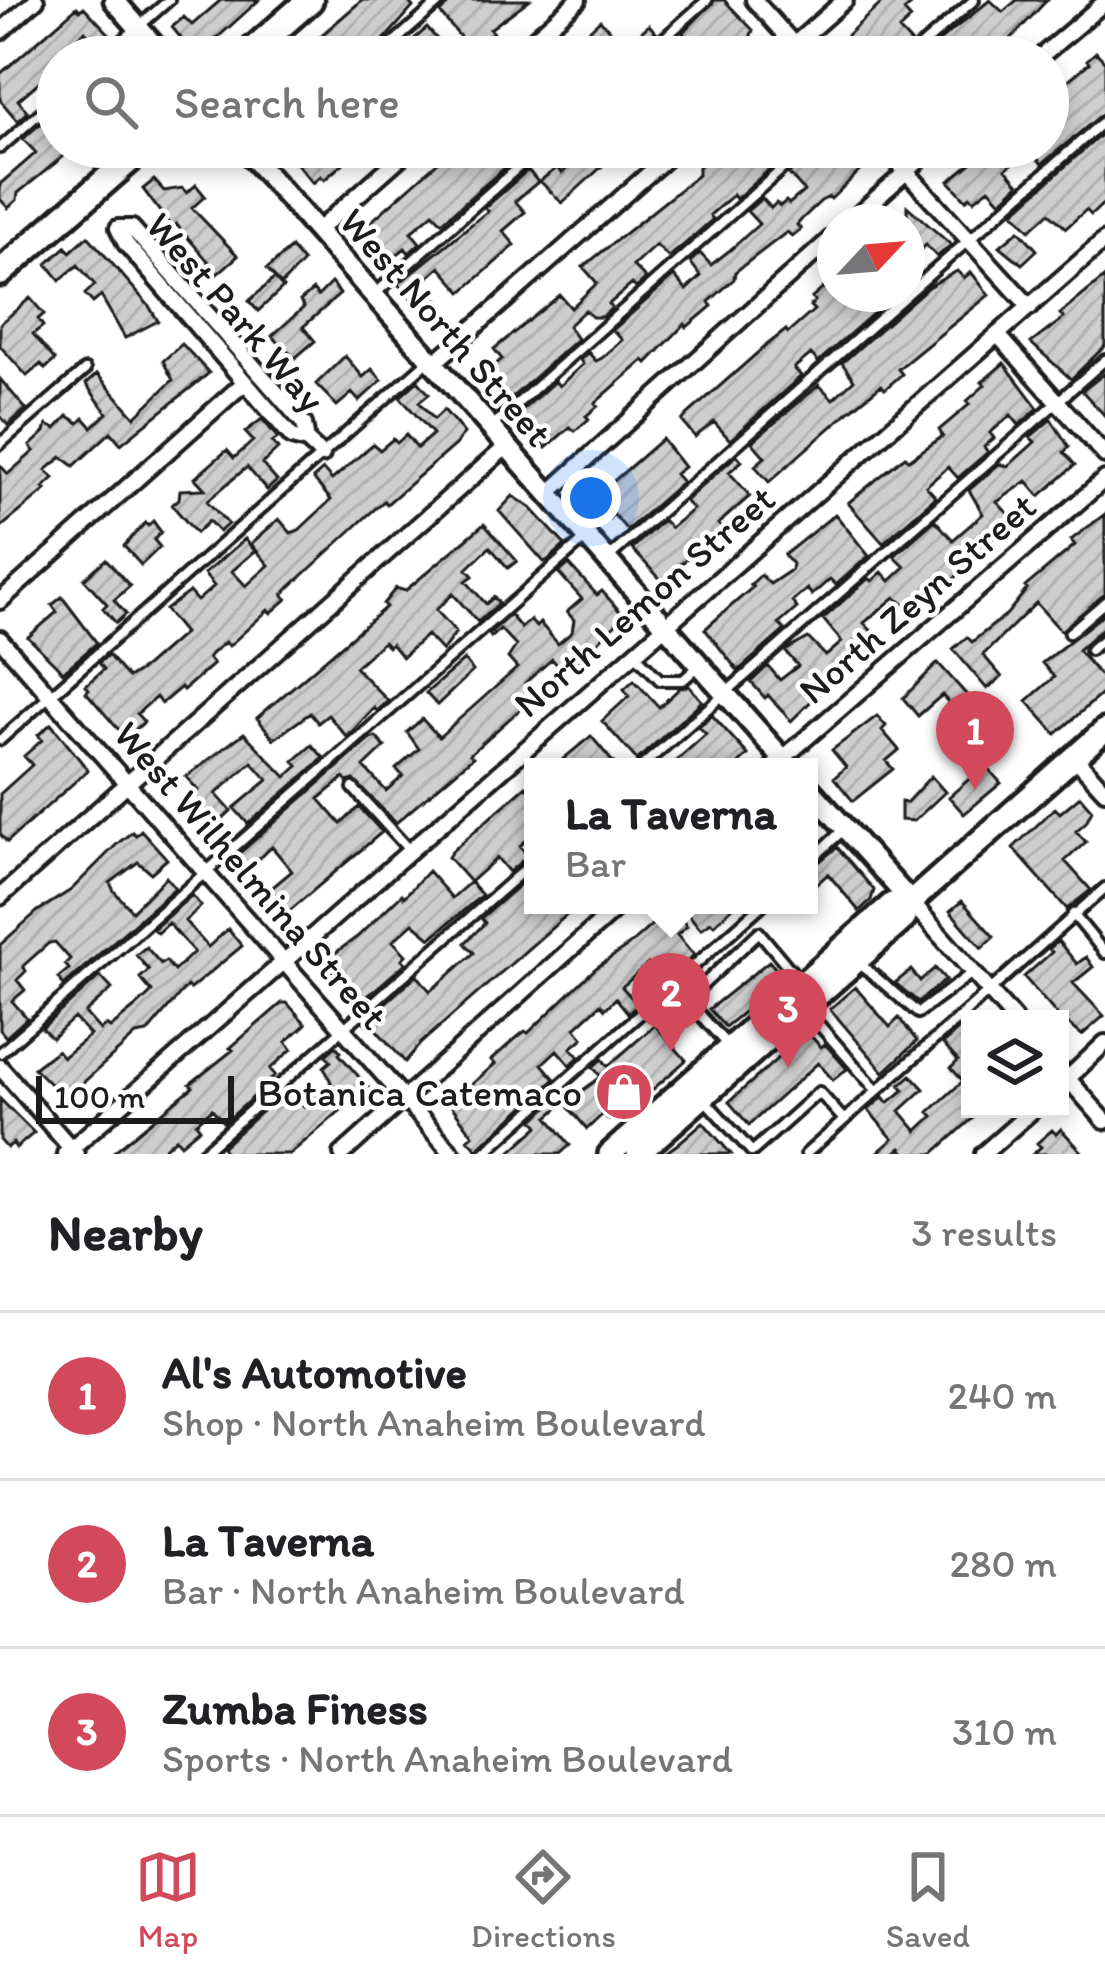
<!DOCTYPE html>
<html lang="en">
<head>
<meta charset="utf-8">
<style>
  body { margin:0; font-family:Itim,sans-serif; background:#f6f6f6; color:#202124 }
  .controls { position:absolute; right:36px; bottom:36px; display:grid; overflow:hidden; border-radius:0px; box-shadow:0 6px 18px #0003 }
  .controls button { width:108px; height:108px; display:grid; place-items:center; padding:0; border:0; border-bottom:3px solid #e0e0e0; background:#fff; color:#202124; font:60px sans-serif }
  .compass { position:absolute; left:817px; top:204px; width:108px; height:108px; border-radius:50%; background:#fff; box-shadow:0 6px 18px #0003; rotate:64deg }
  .scale { position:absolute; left:36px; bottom:30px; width:198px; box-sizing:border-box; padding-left:12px; border:6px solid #1c1c1c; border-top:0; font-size:33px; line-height:42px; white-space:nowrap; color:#1c1c1c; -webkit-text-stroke:9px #fff; paint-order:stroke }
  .you { position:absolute; left:591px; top:498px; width:42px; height:42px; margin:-30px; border:9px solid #fff; border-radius:50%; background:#1a73e8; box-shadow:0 0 0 18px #1a73e833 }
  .badge { display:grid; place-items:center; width:78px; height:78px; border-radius:50%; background:#d1495b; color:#fff; font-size:39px; font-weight:700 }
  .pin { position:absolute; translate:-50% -99px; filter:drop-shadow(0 3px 6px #0008) }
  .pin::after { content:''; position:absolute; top:63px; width:42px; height:36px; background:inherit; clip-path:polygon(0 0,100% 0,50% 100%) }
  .popup { position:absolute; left:524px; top:758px; width:294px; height:156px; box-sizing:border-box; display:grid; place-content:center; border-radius:0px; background:#fff; filter:drop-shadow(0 3px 9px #0005); font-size:39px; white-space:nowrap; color:#757577 }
  .popup b { font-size:45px; color:#202124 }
  .popup::after { content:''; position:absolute; left:50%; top:100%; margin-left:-24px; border:24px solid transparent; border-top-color:#fff }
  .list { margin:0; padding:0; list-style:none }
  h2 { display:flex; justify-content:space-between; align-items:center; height:156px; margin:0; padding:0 48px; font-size:51px }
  h2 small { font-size:39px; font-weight:400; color:#757577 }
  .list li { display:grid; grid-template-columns:78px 1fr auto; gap:36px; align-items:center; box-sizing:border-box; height:168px; padding:0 48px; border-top:3px solid #e0e0e0 }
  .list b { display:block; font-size:45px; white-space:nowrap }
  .list p { margin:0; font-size:39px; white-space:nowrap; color:#757577 }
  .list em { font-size:39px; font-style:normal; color:#757577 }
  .icon { flex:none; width:66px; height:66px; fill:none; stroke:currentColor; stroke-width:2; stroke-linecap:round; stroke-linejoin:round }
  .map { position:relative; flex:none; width:1105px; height:1154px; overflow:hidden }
  .search { position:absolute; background:#fff; box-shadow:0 6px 18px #0003; left:36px; right:36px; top:36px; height:132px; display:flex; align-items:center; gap:30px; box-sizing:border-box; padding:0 42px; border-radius:66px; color:#757577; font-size:45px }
  .sheet { height:660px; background:#fff }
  nav { display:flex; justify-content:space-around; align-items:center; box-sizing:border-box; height:168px; border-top:3px solid #e0e0e0; background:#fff; font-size:33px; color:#757577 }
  nav a { display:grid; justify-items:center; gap:6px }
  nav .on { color:#d1495b }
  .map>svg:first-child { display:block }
</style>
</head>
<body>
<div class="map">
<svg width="1105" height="1154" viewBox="0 0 1105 1154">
  <defs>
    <pattern id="building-hatch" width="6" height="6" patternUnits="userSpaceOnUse" patternTransform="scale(3)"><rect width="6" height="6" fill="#cecece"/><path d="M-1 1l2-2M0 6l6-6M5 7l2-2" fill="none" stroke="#b0b0b0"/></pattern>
  </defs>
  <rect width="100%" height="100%" fill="#fff"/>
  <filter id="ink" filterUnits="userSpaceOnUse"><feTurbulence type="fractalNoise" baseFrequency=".00833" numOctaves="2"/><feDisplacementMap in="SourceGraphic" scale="24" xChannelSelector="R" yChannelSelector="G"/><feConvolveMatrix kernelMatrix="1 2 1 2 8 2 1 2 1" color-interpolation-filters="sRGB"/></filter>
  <g filter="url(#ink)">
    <path fill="url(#building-hatch)" stroke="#1c1c1c" stroke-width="3" d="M221,0h38l-63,57 -24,-30 12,-10 8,8z
      M362,0h45l6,7 -44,50h-73z
      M529,0l-39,29 3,3 -21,19 -32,-38 12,-13z
      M715,0h9l29,30 -4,10 -20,17h-74l31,-20 -3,-4z
      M885,0h32l-13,11 7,8 -12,11 13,14 -14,13h-19l-6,-7 -8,7h-26l-7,-8z
      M990,0l13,12 14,-12h30l-53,57h-31l-10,-12 -6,5 -8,-9z
      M77,7l3,3 4,-3 29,31 -12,11 -16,-18 -15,13 12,13h-25v29l-8,8 -10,-12 -21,18 10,12 -10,9 -18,-21v-26z
      M600,20l25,27 24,-22 8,9 -22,23h-75z
      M427,28l26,29h-63l15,-10z
      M1096,52l9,10v50l-63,52 -15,-17h21v-50l41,-34 -2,-3z
      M57,109v38h18l-57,46 -1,7 -9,8 -8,-9v-15l36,-31 -13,-14z
      M1105,131v71l-14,13 -5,-5 -20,18 -17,-15 -19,17 -16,-18z
      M283,147h79l-38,33 -3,-4 -8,7z
      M455,147h18l13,15 11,-10 11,13 -66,57 -9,-9 -22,19 9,11 -11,10 -4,-5 -23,19 -27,-31z
      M568,147h55l-61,56 -22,-22 17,-13 5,5 15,-14z
      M721,147h74l-59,52 -3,-4 -23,20 3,4 -34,30 -11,8 -12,-12 -23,21 13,13 -10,9 -4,-4 -23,20 3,4 -10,9h-10l-7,-7 -17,16 9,13 -67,60 -9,-6 -13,-14 4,-4 -4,-4 14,-12 -8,-10 66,-54 11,13 26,-25 -14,-16 115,-92v-8z
      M815,147h10l4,5 5,-5h26l11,13 -40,39 -2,-2 -8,4 -19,18 -5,6 4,4 -9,7 -5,-4 -52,40 -1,7 -25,23 3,4 -25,21 -2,-3 -38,39 -3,-3 -49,43 3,3 -12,10 3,3 -14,12 -5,-4 -24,21 -27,-35 36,-32 4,5 24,-22 -3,-4 8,-8 8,9 6,-3 20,-18 -9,-10 61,-54 12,14 15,-14 -11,-14 10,-9 11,12 19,-15 29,-26 -12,-13 15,-13 9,10 5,-5 4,3 6,-5 3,3 15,-13 -15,-17z
      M991,147h28l5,6 -18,16 13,15 -18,17 -12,-13 -15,12 -4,-4 -4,4 -17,-19z
      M528,170l10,12 -23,19 10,11 -22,19 12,14 -53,47 -22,-25 -18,16 21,22 -14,13 -31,-34 90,-73 -3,-3z
      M154,180l10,11 18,-3 5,5 9,-8 9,11 -13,12 46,48 -23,20 -9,-10 3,-4 -33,-38 -4,4 -29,-39z
      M907,206l44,39 -14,12 -11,-12 -19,17z
      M1019,230l18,20 -15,14 -22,-18z
      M88,236l61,70 9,15 -33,17 -24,-42 -8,7 -8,-9 10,-9 -17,-20 -18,15 -13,-16 19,-17 4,5z
      M291,248l12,14 -22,23 -6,-6 8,9 -25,23 -9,-10 26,-23 -8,-9z
      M957,271l7,7 7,-6 18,23 -91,74 4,5 -17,15 -4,-4 -34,28 -78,69 -14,-16 10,-9 -13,-15 67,-57 14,14 21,-19 -12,-17 86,-76z
      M1105,277v69l-34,33 -40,-36 33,-25 -4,-4z
      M331,283l9,11 -37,33 12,14 -20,17 -23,-22 32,-29 -4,-6 13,-11 5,6z
      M835,284v10h60l-77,68 -7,-8 -17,14 7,8 -71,64 -16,-18 -19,15 -13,-16 5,-6 76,-67 23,-18 2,3 26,-23 -4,-4 5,-5 -3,-3 15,-13 3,4z
      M30,298l14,16 -6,5 5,7 -10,8 22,26 -10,9 -4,-5 -14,12 -27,-30v-22z
      M182,344l27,29 -88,71 -10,-12 -37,34 -12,-9 -16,13 8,8 -11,10 3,2 -46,38v-63l8,9 26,-23 -4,-5 15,-14 2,-7 9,4 12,-13 11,7 5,-5 8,9 15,-14 -21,-29 11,-10 38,43 38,-37 -10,-19z
      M345,356l18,21 9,-8 10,11 -23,21 -7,-8 -15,13 -21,-22z
      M1004,363l34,45 -19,17 -8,-10 -21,18 4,5 -10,9 4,5 -30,26 -10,-11 -22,19 10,11 -53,46 -35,-40 57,-47 4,4 34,-24 -4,-6 31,-26 -3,-3 18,-16 -3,-3z
      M1105,373v43l-23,-25z
      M0,379l26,30 -18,16 -8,-9z
      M418,381l11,13 -10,8 15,17 10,-9 20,23 -8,11 -69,60 -3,-3 -17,15 -79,73 -5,6 4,4 -16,14 -3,-3 -39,36 -4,-4 -14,12 -3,4 5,6 -25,22 -5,4 -2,-3 -20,17 -5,-7 -19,17 7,8 -16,14 -11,-8 -31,-36 3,-3 -3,-4 18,-16 -5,-6 9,-8 20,23 17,-11 39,-34 -19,-23 24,-18 8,9 17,-15 -10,-12 41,-35 10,12 -23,20 14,15 23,-21 -18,-21 28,-25 12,14 8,-3 32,-30 -18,-21 10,-9 9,10 41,-36 7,6 13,-11 4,4 9,-8 11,13 16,-14 -33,-37z
      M262,419l16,19 -6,4 6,7 -16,15 15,17 -10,9 -20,-23 -40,34 21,23 -9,8 -10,-11 -13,12 -24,-28 7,-6 1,-9 25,-1 -10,-11 32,-28 7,8 19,-17 -8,-9z
      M1051,419l18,28 -5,5 11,13 -35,31 -13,-15 -30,21 17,18 -48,43 2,2 -32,32 -4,-5 -23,17 -14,-12 -31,26 18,19 -21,18 -4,-4 -66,65 -23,-26 -3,3 -14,-16 17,-16 12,14 18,-14 -13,-15 23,-13 18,18 16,-14 -19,-23 46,-41 3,3 10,-9 8,9 15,-14 -11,-11 41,-36 18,20 30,-26 -14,-24 30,-26 9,2 27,-24 -5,-5z
      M662,439l22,28 -9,7 7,8 -55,48 -14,-16 -4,5 -17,-19z
      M737,455l5,6 -13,11 21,24 -32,28 6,7 -10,3 -34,31 5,7 -17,15 -36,-38 31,-29 8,8 22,-19 -8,-8z
      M513,496l18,12 34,37 -17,15 -4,2 -45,-51z
      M835,514l34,42 -33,29 -6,-6 -18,16 -5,-6 -15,13 5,6 -18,16 6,6 -47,41 -33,-42 48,-42 -3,-2 11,-10 9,9 21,-14 1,-6 -8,-9z
      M1105,514v80l-44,37 -25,-28 -53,52 19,22 -15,12 -34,-40 14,-12 5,5 35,-28 20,-25 -2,-2 50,-42 -4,-5z
      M153,521l8,11 -7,8 6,7 -19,18 -17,-19 21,-23 3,3z
      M484,524l33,37 -9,7 -18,-21 -23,22 6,7 -7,5 20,23 8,-7 5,6 -21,19 -25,-28 -17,16 20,22 -14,19 -15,-16 -25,22 -11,-13 -3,3 -5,-5 -28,25 33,34 -11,10 -3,-3 -27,29 -19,-22 -10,8 -8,-10 -36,26 -17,-21 129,-111 -3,-3 13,-16 9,3z
      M106,559l24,27 -16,14 12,14 -10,9 -13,-15 4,-4 -23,-25z
      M569,564l28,31 5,-4 22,25 -53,52 -4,-5 -6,6 -9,-10 -27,24 11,12 -66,59 3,3 -77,66 -42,-43 -7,2 -3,-4 -25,21 22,25 18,-17 23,25 -95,81 -19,-22 24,-20 -20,-24 -27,23 -11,-12 136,-119 6,-2 9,10 -21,20 22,24 17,-15 -7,-7 23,-20 -12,-17 15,-13 17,18 78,-69 -9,-10 8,-12 -16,-17 -9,8 -2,-3 21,-19 11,13 9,-8 6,7 4,-4 18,21 14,-12 2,-12 -7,-8 15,-13 -23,-26z
      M62,597l35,46 -34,29 -35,-35 29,-25 -5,-7z
      M1105,613v13l-27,24 27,31v10l-49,43 -29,-33 27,-24 -12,-14z
      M464,660l9,11 -36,34 -11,-12z
      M938,663l35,39 -14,13 -17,-20 -24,21 -15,-18z
      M634,680l25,27 21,-19 9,-2 13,15 -65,59 -35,-39 27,-25 -5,-7z
      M712,715l36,40 -13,12h-66l37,-33 -7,-7z
      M877,716l9,10 -4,4 17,20 -13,11 7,8 -40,32 -19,-23 12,-11 -14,-17z
      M51,724l37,46 -81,72 -7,-8v-40l32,-29 -8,-9 18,-16 -4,-5z
      M244,733l42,44 12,-11 -4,-5 18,-16 12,13 -76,66 -14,-16 34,-28 -16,-18 -36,32 15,17 -14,13 -12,-14 -6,5 -8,-9 6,-6 -4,-5 5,-5 -12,-13z
      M591,736l26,31h-46l-8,-8z
      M985,765l16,18 -37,31 -15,-17z
      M931,776l14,16 -31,29 -13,-1v-18l5,1z
      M526,786l7,7v41l-13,12 8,10 -19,16 -12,-14 -27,24 12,13 -51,43 -18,-15 -20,18 13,14 -4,4 4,4 -45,39 -38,-40 34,-25 45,-43 2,3 24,-26 24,27 18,-16 -22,-25 4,-6z
      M1080,796l12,14 -6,12 -10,9 10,11 -21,19 26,29 -24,19 -54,-61 42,-40 5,5z
      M141,830l26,29 -16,14 -13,-11 -28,21 4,8 18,20 34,-34 9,11 -111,97 -6,-7 11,-9 -4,-5 5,-5 -15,-17 -6,1 -26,23 3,5 -9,9 8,10 -13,11 15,17 -21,19 -6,-7v-85l38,-34 33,-21 46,-46 15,-12 4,3z
      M837,847l37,43 -3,10 -12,11 -31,-37 -19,17v-21z
      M533,873v32h45l-157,138 -16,19 -32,-36 -3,2 -6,-6 53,-47 13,16 10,-8 34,-30 -9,-10 20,-20 -4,-5z
      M192,895l9,11 -16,15 23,26 20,-18 14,17 -52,43 -3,-3 -40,47 -11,2 -71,64 -31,-31 23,-18 6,7 27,-22 -16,-17 -22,20 -10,-10 58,-52 12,13 -27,24 15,17 6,-5 4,3 27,-22 15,-14 -12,-14 9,-8 -13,-15 10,-8 15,17 5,-3 8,10 20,-19 -26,-29 -11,10 -4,-4z
      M962,901l32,36 -12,11 -32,-37z
      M697,905h38l-21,20 -3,-3 -10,7 -14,-16z
      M671,907l16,19 -10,9 17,20 -30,27 -16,-18 -26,23 16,18 -10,8 -12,-15 -11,11 -4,-5 -26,24 8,10 -12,10 8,9 -9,8 -13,-15 -15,14 13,15 -78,70 -9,-10 5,-4 -26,-35 12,-10 3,3 33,-29 -4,-4 23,-20 11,-9 3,2 68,-65 32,-22 29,-26 -3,-3z
      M1058,941l19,23 9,-7 7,10 -20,16 31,33 -22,19 -24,-19 -34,-39 28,-25 -3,-3z
      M769,961l13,15 -9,12 -48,39 -16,-18z
      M935,968l11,12 -28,22 -23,-19 16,-13 9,11z
      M855,987l35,40 9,-9 18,23 -33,31 -54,-63z
      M282,1003h5l19,21 -20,18 6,7 -22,20 5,6 -16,17 -35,31 -12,-14 -16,14 4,5 -19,16 -5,-6 -18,16h-47l82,-67 -3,-3 43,-34 -3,-2z
      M970,1019v90h13l-50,45h-27l-5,-6 -7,6h-18l17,-15 -25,-29 15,-13 5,6 16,-13 -4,-5 11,-10 13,14 -24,22 17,20 16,-15 -4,-4 34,-31 -12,-13 7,-7 -15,-17z
      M655,1025l31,35 -43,38 -4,-5 -30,27 -6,-6 -16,15 -22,-26 36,-26 -8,-10 9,-8 6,7z
      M807,1032l14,15 4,-3 22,25 -14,11 -15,-17 -69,62 -20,-23z
      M336,1046l5,6 -2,2 29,33 -78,67h-63l-5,-7 48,-43 4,4 18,-16 12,14 27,-24 -7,-15 7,-6 -5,-6z
      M0,1099l34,34 -18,15 -3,-5 -6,5 -7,-8z
      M556,1099l6,6 -14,12 22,28 -10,9h-52l31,-28 -5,-6z
      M703,1122l28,32h-67l15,-11z
      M1061,1129l23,25h-51l8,-7 -4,-4 15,-13 4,4z"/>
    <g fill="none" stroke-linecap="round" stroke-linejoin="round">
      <defs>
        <path id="service" d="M104,57l65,-57
          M377,57l65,-57
          M643,57l64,-57
          M909,57l65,-57
          M0,148l57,-50
          M258,162l17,-15
          M376,293l165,-146
          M491,427l316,-280
          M0,444l85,-74
          M608,558l497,-438
          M1069,633l36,-31
          M1090,650l15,-12
          M636,655l24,25h23l17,-15
          M0,740l429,-380
          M641,767l464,-407
          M353,788l56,62
          M809,862l34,-32
          M1073,914l32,39
          M858,962l60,51 54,-40
          M807,1011l70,80
          M729,1047l-42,-47 72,-68 35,42v8
          M0,1053l586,-515
          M703,1098l49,54 67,-60 25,28
          M201,1154l332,-292
          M483,1154l279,-249
          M806,1154l299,-266"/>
        <path id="minor" d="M754,0l51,57
          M0,32l36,-32
          M513,57l65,-57
          M780,57l65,-57
          M1040,57l65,-55
          M884,147l146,160
          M850,222l84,-75
          M118,228l8,16 166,193 15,4 15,14
          M118,228h14l172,196 3,17
          M317,231l95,-84
          M998,335l107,120
          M434,363l245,-216
          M549,493l286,-258
          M0,601l244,-218
          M0,639l453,515
          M1074,757l31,34
          M773,767l332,-288
          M0,897l507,-451
          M911,902l103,117
          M0,1067l76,87
          M1060,1070l45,51
          M1060,1086l45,-43
          M65,1154l1040,-914
          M342,1154l278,-249
          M983,1154l51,-45"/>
        <path id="tertiary" d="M114,0l50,57
          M243,147l547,620
          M809,788l102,114"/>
        <path id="secondary" d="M610,1154l282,-250 19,-2
          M638,1154l266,-235 7,-17 194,-172"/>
        <path id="primary" d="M245,57l65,-57
          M0,273l144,-126"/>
      </defs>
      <use href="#service" stroke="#1c1c1c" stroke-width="16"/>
      <use href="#minor" stroke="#1c1c1c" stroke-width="22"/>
      <use href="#tertiary" stroke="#1c1c1c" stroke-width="27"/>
      <use href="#secondary" stroke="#1c1c1c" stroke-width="30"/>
      <use href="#primary" stroke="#1c1c1c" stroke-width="33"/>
      <use href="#service" stroke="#fff" stroke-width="8"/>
      <use href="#minor" stroke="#fff" stroke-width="14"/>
      <use href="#tertiary" stroke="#fff" stroke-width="18"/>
      <use href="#secondary" stroke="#fff" stroke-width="21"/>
      <use href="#primary" stroke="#fff" stroke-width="24"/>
    </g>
  </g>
  <defs>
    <symbol id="shop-disc" viewBox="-11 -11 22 22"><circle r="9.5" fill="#d1495b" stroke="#fff"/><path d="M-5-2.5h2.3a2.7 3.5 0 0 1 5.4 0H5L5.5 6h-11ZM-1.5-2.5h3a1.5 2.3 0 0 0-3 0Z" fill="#fff"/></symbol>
  </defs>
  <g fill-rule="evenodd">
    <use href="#shop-disc" x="591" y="1059" width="66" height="66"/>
  </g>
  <g text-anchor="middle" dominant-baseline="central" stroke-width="9" stroke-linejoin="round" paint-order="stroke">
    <g font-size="39" fill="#1c1c1c" stroke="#fff">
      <text transform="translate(236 312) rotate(49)">West Park Way</text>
      <text transform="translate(446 327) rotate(49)">West North Street</text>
      <text transform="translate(917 598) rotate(-41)">North Zeyn Street</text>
      <text transform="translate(644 601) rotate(-41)">North Lemon Street</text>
      <text transform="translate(251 875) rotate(49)">West Wilhelmina Street</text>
    </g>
    <g font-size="39" fill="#1c1c1c" stroke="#fff" text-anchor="end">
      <text x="582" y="1092">Botanica Catemaco</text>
    </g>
  </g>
</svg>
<div class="controls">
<button><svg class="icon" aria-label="layers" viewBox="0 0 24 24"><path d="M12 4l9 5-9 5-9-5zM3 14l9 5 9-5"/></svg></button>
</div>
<svg class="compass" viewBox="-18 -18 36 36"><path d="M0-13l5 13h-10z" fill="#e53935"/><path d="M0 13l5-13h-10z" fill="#757577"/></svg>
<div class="scale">100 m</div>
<div class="you"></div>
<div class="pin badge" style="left:975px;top:790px">1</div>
<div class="pin badge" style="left:671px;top:1052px">2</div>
<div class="popup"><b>La Taverna</b>Bar</div>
<div class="pin badge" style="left:788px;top:1068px">3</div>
<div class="search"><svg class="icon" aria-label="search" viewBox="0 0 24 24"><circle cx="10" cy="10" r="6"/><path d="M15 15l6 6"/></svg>Search here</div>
</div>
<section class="sheet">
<h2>Nearby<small>3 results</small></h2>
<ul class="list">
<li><span class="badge">1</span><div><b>Al's Automotive</b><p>Shop · North Anaheim Boulevard</p></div><em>240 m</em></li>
<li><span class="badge">2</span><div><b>La Taverna</b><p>Bar · North Anaheim Boulevard</p></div><em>280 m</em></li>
<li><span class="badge">3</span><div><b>Zumba Finess</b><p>Sports · North Anaheim Boulevard</p></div><em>310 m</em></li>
</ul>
</section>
<nav>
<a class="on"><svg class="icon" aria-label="map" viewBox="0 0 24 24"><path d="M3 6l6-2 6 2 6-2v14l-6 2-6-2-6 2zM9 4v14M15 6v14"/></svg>Map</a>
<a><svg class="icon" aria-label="directions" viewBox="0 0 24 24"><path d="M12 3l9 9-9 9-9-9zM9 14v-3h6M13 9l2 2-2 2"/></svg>Directions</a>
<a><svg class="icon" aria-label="saved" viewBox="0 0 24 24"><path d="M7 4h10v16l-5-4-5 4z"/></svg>Saved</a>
</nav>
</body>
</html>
